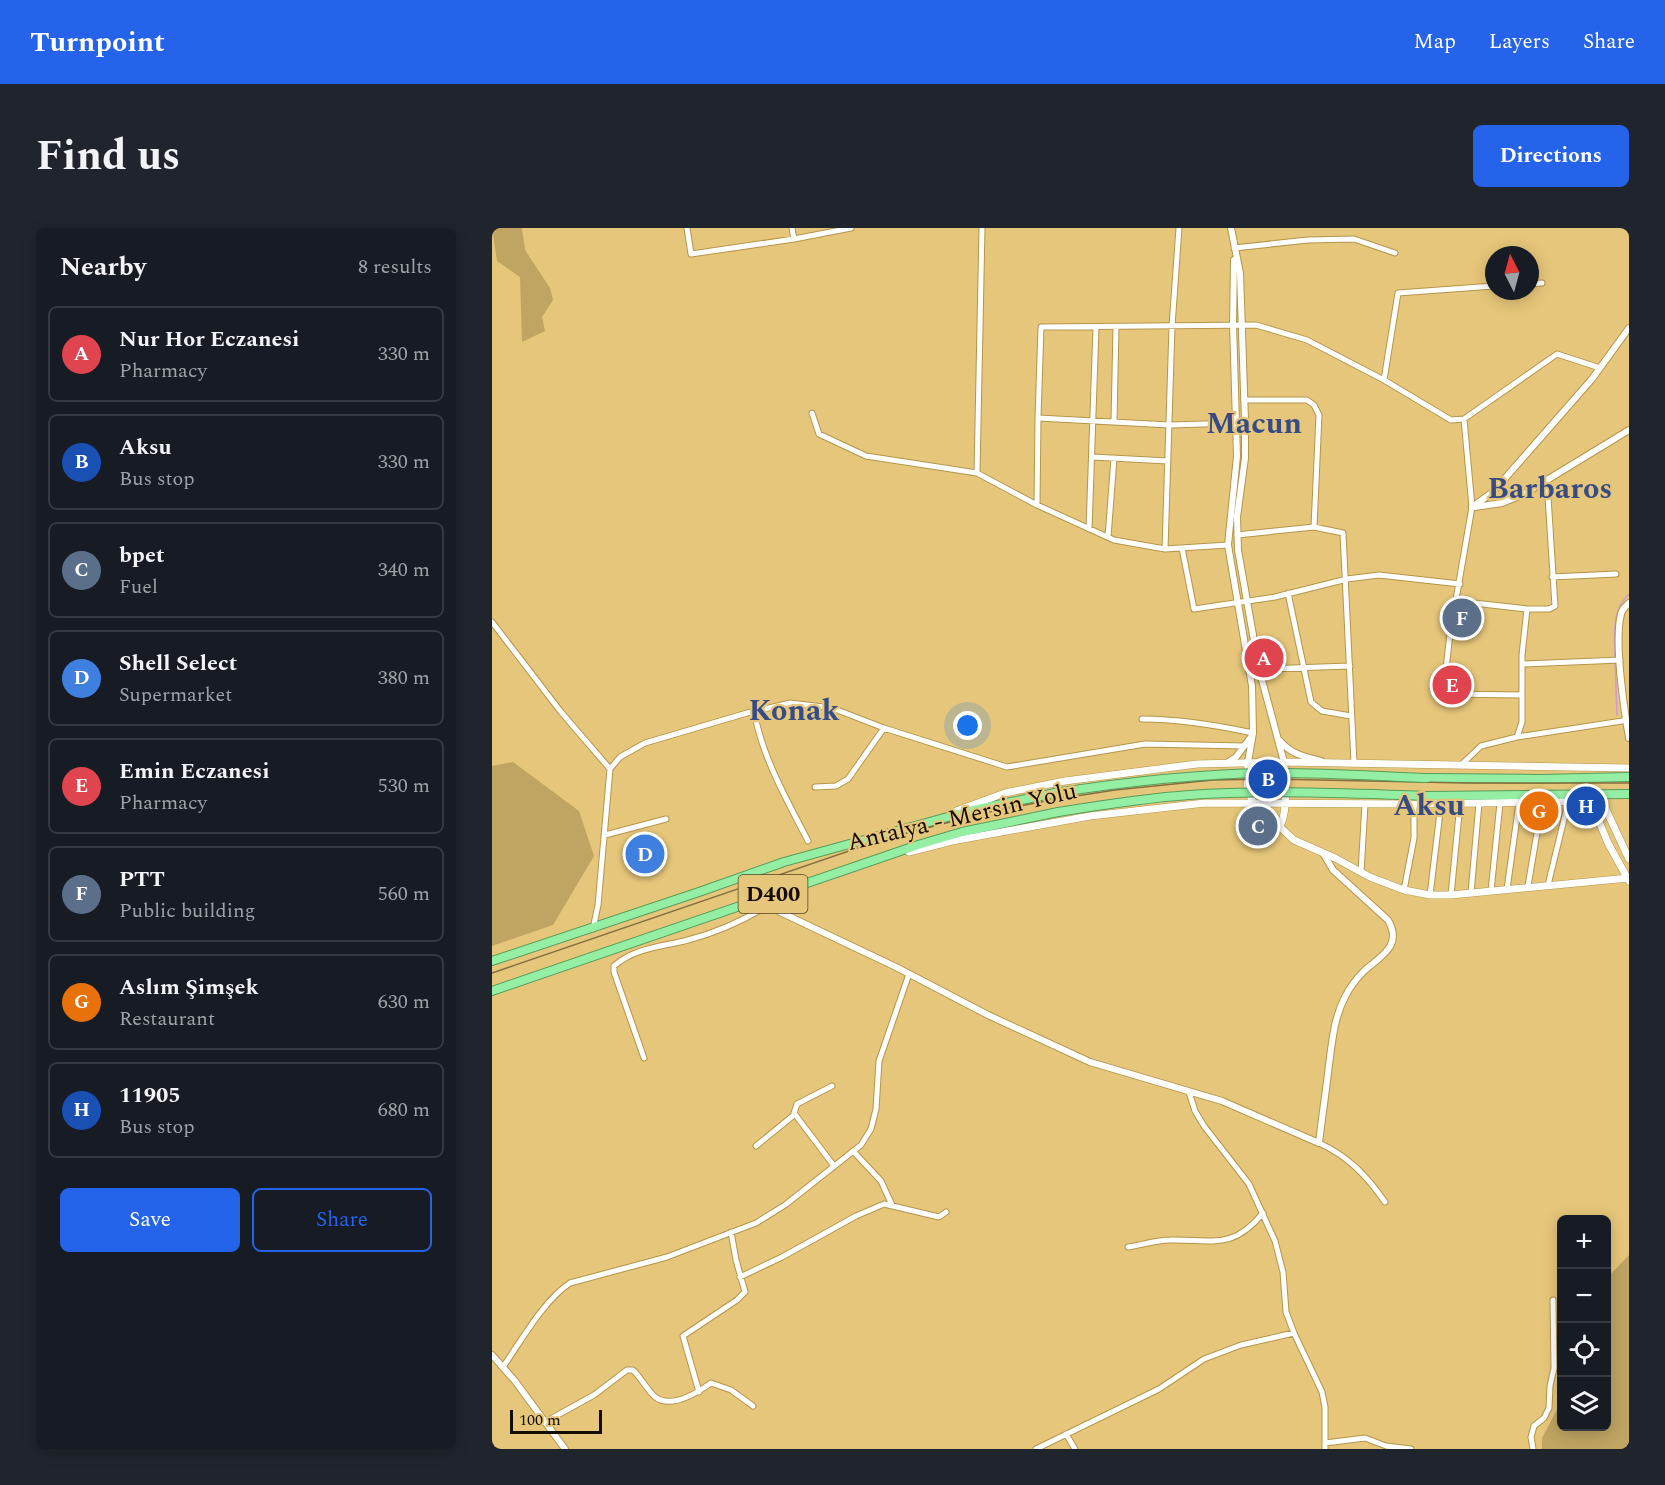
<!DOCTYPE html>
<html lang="en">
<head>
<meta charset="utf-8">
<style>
  body { margin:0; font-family:Spectral,serif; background:#20242c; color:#f1f3f6 }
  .controls { position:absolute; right:18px; bottom:18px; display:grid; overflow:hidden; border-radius:9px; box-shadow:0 3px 15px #0003 }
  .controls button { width:54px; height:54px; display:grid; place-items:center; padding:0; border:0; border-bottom:2px solid #363941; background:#171b24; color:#f1f3f6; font:30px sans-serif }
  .compass { position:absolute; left:993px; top:18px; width:54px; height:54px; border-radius:50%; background:#171b24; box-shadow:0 3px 15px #0003; rotate:354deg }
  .scale { position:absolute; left:18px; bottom:15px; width:92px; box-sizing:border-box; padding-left:6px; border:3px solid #150c00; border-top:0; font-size:16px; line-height:21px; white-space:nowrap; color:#150c00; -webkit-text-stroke:4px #e6c67a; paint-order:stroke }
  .you { position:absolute; left:476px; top:498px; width:21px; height:21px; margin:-15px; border:4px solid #fff; border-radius:50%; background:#1a73e8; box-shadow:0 0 0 9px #1a73e833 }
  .badge { display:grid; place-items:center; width:39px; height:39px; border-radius:50%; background:#2563eb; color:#fff; font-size:20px; font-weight:700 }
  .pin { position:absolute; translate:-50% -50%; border:3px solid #fff; box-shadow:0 2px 6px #0006 }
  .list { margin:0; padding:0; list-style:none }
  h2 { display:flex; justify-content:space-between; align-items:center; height:78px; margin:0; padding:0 24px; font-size:26px }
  h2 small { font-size:20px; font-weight:400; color:#9ea1a6 }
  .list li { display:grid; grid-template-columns:39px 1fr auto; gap:18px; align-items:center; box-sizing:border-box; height:96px; margin:0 12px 12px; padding:0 12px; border:2px solid #363941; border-radius:9px }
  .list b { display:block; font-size:22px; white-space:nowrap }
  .list p { margin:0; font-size:20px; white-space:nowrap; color:#9ea1a6 }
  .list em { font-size:20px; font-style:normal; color:#9ea1a6 }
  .actions { display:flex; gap:12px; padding:18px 24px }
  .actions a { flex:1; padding:14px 0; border:2px solid #2563eb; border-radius:9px; text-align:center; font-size:21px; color:#2563eb }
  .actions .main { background:#2563eb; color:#fff }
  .icon { flex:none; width:33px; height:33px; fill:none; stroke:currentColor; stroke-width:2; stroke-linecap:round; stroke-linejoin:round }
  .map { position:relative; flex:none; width:1137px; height:1221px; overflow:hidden; border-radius:9px }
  header { display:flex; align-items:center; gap:36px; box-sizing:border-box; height:84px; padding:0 30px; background:#2563eb; color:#fff }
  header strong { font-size:28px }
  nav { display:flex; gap:33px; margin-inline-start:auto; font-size:21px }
  .intro { display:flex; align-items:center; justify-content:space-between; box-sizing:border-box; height:144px; padding:0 36px }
  h1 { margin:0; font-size:42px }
  .button { padding:15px 27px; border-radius:9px; background:#2563eb; color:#fff; font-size:21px; font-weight:700 }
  main { display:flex; gap:36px; padding:0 36px }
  aside { flex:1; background:#171b24; border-radius:9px; box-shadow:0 3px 15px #0003 }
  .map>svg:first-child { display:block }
</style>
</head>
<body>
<header>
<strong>Turnpoint</strong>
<nav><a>Map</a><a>Layers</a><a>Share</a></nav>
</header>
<div class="intro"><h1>Find us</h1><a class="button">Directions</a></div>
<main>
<aside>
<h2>Nearby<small>8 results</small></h2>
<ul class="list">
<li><span class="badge" style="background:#e0444e">A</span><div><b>Nur Hor Eczanesi</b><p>Pharmacy</p></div><em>330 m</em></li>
<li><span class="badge" style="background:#1a4fb4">B</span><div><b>Aksu</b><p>Bus stop</p></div><em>330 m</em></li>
<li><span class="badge" style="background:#5c6f8a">C</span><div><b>bpet</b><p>Fuel</p></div><em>340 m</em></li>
<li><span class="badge" style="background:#3f7fe0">D</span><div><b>Shell Select</b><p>Supermarket</p></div><em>380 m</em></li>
<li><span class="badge" style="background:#e0444e">E</span><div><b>Emin Eczanesi</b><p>Pharmacy</p></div><em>530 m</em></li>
<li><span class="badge" style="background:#5c6f8a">F</span><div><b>PTT</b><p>Public building</p></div><em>560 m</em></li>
<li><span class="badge" style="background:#e8710a">G</span><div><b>Aslım Şimşek</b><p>Restaurant</p></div><em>630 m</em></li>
<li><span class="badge" style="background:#1a4fb4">H</span><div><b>11905</b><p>Bus stop</p></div><em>680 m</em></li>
</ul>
<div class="actions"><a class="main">Save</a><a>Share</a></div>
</aside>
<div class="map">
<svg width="1137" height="1221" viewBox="0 0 1137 1221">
  <rect width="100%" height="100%" fill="#e6c67a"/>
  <path fill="#bfa462" d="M0,0h30l3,22 25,38 3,12 -11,17 3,14 -23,11 -2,-65 -23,-16z
    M21,534l66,49 15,45 -41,69 -61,21v-180z
    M1137,1027v194h-87v-11l19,-36 1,24h44l1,-148z"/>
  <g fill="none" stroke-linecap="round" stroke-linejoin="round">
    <path stroke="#d19ad0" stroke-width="1.5" d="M1123,430c0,-23 -4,-47 14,-64
      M1123,434l2,53"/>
    <defs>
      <path id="minor" d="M195,0l4,26 103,-15 57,-11
        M300,0l2,11
        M490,0l-5,245 60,32 77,35 51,9 63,-4
        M742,20l74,-8 46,-1 41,14
        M1038,56l12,-1
        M892,152l14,-87 96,-7
        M752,172h63l7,5 5,10 -5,112
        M320,185l7,21 47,22 111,17
        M622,194l2,-95
        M745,195l-67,2 -132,-7 3,-91 215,-2 51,15 77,40 67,40 13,-1
        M600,229l76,4
        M545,277l1,-87
        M597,301l7,-202
        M745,307l77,-8 29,6 11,230
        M616,309l6,-79
        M690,320l12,61 81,-12 72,-18 32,-4 81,9
        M673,321l7,-223 7,-98
        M1060,349l64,-3
        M796,365l23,109 11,9 29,5
        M964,373l71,8 -5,46v67l-5,15
        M1035,381h22l6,-3 -8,-125
        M0,394l69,90 49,57
        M1030,436l98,-4
        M767,441l91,-3
        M1030,467l-79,-1 7,-60 22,-127 -8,-88 93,-65 43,14
        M262,483c8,46 33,89 54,130
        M650,491c38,0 74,6 111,14
        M969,537l20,-19 36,-9 112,-17
        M323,559l21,-1 12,-7 36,-51
        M113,607l61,-16
        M869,644l4,-68
        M1056,657l20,-82
        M1036,658l14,-83
        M1015,661l12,-86
        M912,662l10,-52v-34
        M999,663l9,-88
        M979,665l8,-90
        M938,667l11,-91
        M959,667l9,-91
        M101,701l5,-24 12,-136 10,-12 25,-14 102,-30 43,-10 42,5 52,20 123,39 138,-23 100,2
        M152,830l-30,-86v-6c22,-19 48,-19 74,-26 31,-8 57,-20 84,-37
        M340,858l-35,18 -3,9 40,53
        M697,864l6,19 9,15 45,58 26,57 8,31 3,40 8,21 28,59 3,15v42
        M827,915c29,13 48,33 66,59
        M264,918l38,-31
        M361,923l28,30 11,24
        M636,1019c14,-2 28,-7 42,-7 42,-1 62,11 93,-27
        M248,1049l42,-20 74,-41 28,-12 55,13 7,-5
        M11,1139c18,-26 41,-67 67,-84l97,-26 89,-34 29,-18 76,-60 10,-16 5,-20 3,-48 30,-87
        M207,1164l-16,-56 54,-36 8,-8 -9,-32 -5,-28
        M53,1194l49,-27 33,-25h6c8,8 13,18 21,26 16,14 43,-3 57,-13l20,7 22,16
        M574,1206l9,15
        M833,1215l40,-5 21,8 25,3
        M544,1221l123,-60 45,-30 37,-14 53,-12
        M1041,1221l-2,-12 3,-11 10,-8 5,-10 1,-22 4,-18 -1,-68"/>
      <path id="tertiary" d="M739,0l9,45 5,147v38l-8,59 1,33 21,119 25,93
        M742,32l-1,64 4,132 -9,89 24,141 1,47 -5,29
        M980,279l21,-15 99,-113 37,-51
        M983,279l27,-4 22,-9 105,-64
        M1137,375c-4,4 -7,6 -8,11 -7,28 3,95 8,124
        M788,513c11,13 25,16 41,20
        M735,535l9,-6 15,-20
        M274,668l14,16 116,55 92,48 102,47 132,39 97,42c3,-26 7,-52 10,-78 3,-23 5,-47 16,-68 5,-10 11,-18 19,-26 17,-15 39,-25 24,-51l-55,-50 -10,-17
        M0,1127l23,26 50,68"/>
      <path id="secondary" d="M756,534l-1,27 6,13 41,38 41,18 35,19 34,13 26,5h21l178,-17
        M1099,574l17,41 21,38
        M464,583l49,-18 60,-12 132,-17 87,-2 345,6
        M788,598c9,-18 4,-44 4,-64
        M417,624l43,-11 138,-25 115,-13 209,1 188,-3 27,58"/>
      <path id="trunk" d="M935,550l114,1 88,-2
        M935,568l202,-2
        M0,733l207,-69 85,-30 189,-52 82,-17
        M0,763l426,-146 44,-13 96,-20"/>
    </defs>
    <use href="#minor" stroke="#b5964a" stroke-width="7"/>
    <use href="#tertiary" stroke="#b5964a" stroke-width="8"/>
    <use href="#secondary" stroke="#b5964a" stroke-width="8"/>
    <use href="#trunk" stroke="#579d5c" stroke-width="10"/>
    <use href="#minor" stroke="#fff" stroke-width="5"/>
    <use href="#tertiary" stroke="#fff" stroke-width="6"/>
    <use href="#secondary" stroke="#fff" stroke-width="7"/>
    <use href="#trunk" stroke="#94efa4" stroke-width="8"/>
    <path stroke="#846f41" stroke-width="1.5" d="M0,745l392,-134 109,-28 64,-12 58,-9 98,-10 55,-1 201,4h160"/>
    <defs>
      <path id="trunk-bridge" d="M563,565c70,-11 140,-19 211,-20 53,-1 107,3 161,5
        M566,584c44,-7 87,-14 131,-17 80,-5 159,-2 238,1"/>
    </defs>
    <use href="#trunk-bridge" stroke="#579d5c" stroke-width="10" stroke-linecap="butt"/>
    <use href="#trunk-bridge" stroke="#94efa4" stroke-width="8"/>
  </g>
  <g text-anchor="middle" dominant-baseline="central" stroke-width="4.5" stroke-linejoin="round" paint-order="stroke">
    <rect fill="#e6c67a" stroke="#544425" stroke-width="1.5" x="246.5" y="647" width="69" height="38" rx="4.5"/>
    <g font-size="22" font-weight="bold" fill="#150c00">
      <text x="281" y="666">D400</text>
    </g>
    <g font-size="24" fill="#150c00" stroke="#e6c67a">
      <text transform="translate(470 589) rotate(-13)">Antalya - Mersin Yolu</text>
    </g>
    <g font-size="30" font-weight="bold" fill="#374b85" stroke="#e6c67a">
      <text x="762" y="196">Macun</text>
      <text x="1058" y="261">Barbaros</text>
      <text x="302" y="483">Konak</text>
      <text x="937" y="578">Aksu</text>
    </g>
  </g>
</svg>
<div class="controls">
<button>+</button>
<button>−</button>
<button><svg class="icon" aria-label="locate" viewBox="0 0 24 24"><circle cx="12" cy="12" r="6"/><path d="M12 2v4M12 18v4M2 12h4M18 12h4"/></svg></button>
<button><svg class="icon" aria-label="layers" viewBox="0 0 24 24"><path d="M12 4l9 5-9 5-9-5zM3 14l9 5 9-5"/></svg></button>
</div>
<svg class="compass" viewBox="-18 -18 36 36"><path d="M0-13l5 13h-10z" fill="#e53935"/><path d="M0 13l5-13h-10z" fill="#9ea1a6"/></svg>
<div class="scale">100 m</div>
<div class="you"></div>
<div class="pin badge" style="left:772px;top:430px;background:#e0444e">A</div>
<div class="pin badge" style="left:776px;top:551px;background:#1a4fb4">B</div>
<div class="pin badge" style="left:766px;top:598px;background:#5c6f8a">C</div>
<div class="pin badge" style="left:153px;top:626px;background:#3f7fe0">D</div>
<div class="pin badge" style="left:960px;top:457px;background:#e0444e">E</div>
<div class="pin badge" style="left:970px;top:390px;background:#5c6f8a">F</div>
<div class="pin badge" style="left:1047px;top:583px;background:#e8710a">G</div>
<div class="pin badge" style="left:1094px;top:578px;background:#1a4fb4">H</div>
</div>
</main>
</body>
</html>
